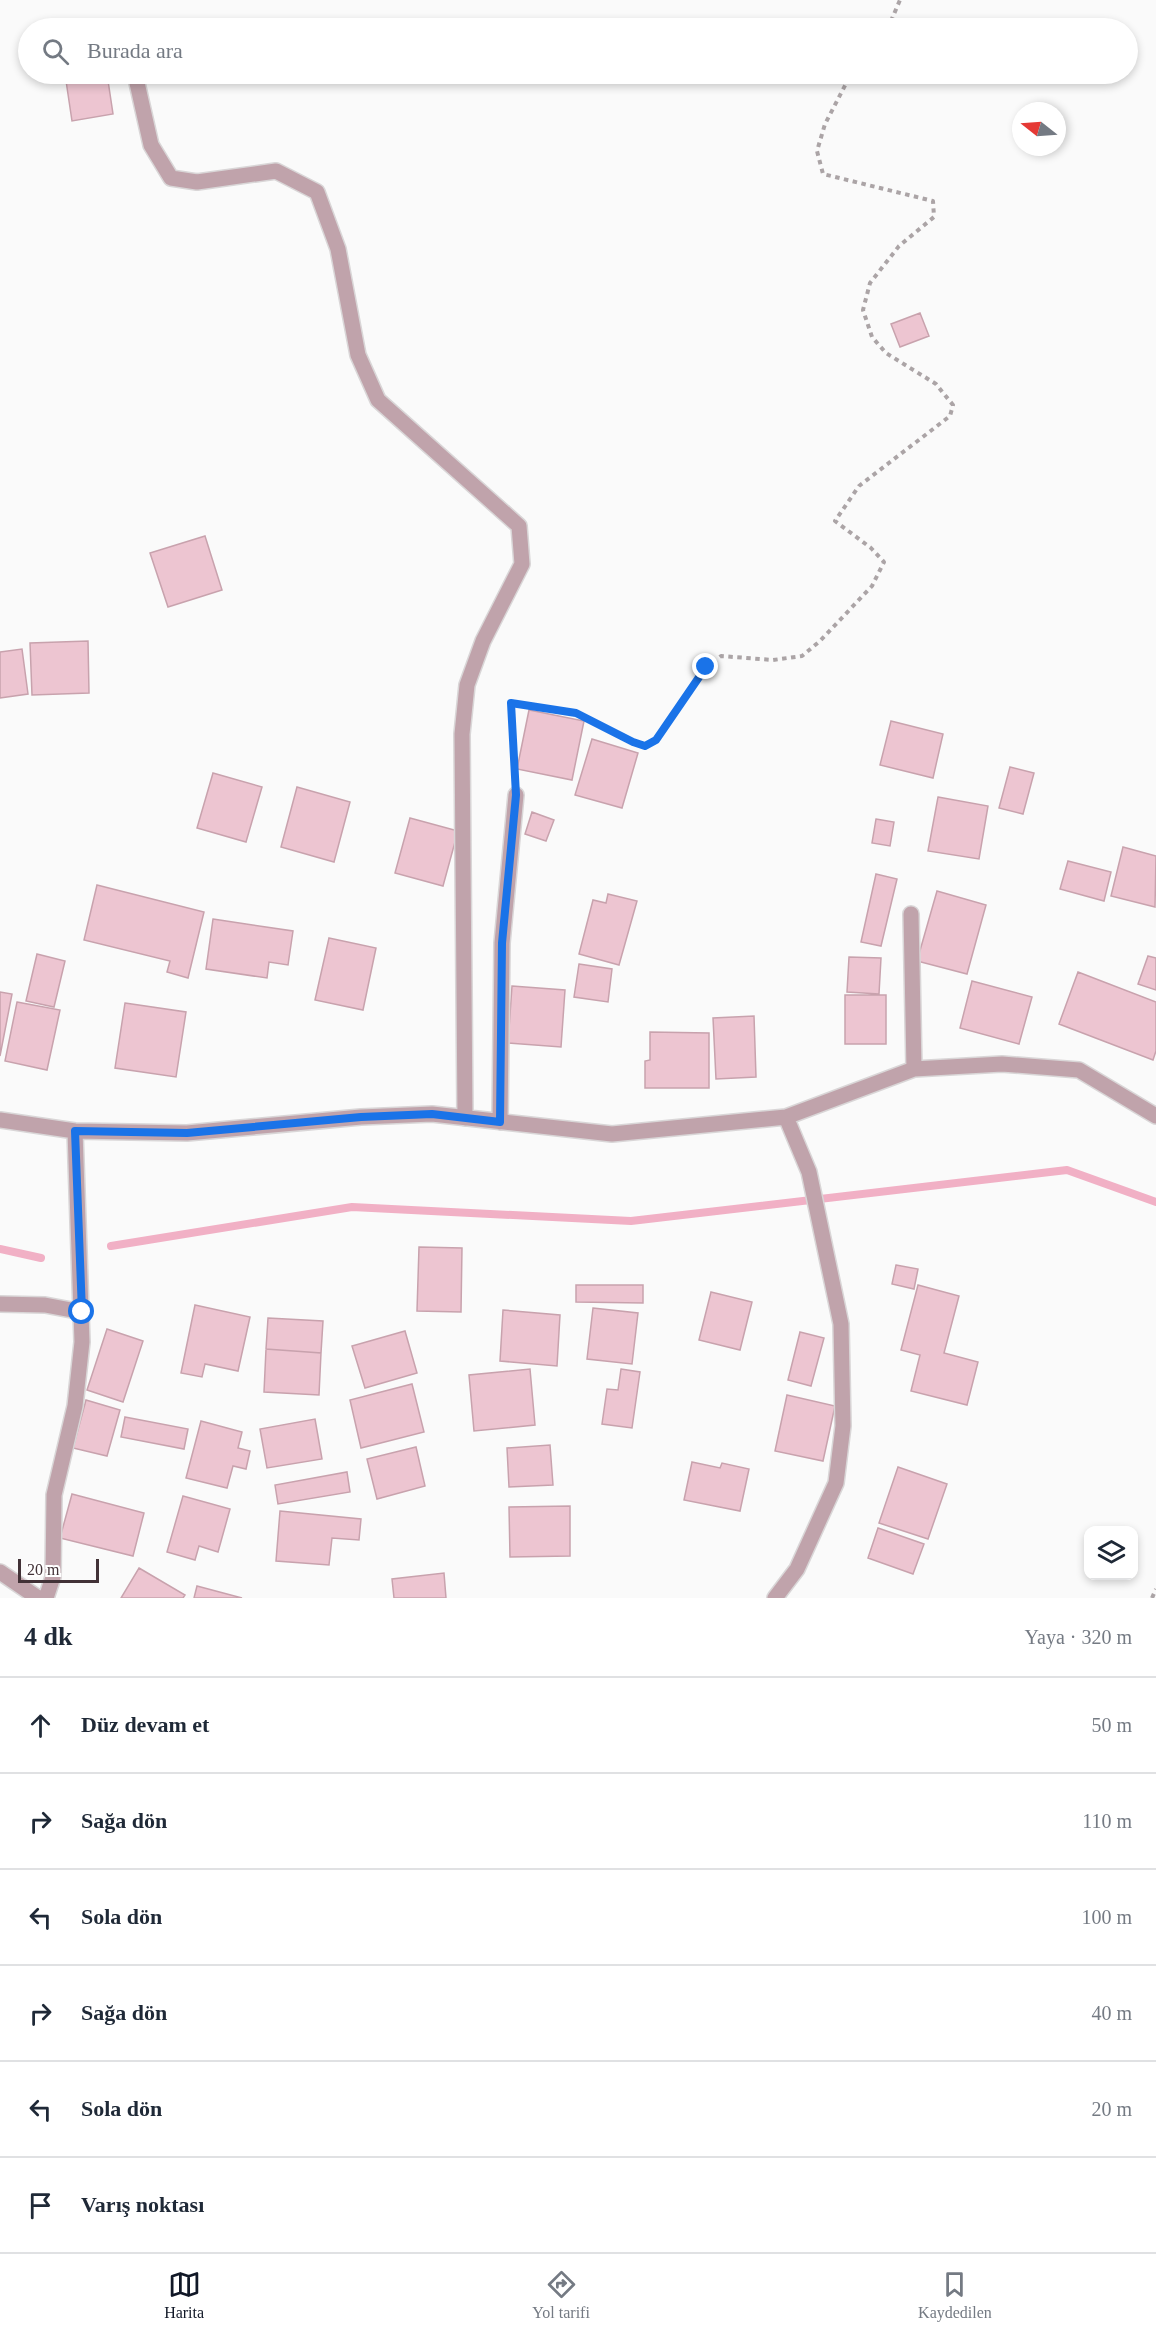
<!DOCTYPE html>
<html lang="tr">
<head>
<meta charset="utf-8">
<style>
  body { margin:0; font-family:Georgia,serif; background:#f6f6f7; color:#1f2937 }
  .controls { position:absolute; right:18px; bottom:18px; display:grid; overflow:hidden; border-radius:12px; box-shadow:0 3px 9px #0003 }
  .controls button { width:54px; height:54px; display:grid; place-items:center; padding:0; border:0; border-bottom:2px solid #e0e1e3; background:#fff; color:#1f2937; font:30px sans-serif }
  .compass { position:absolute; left:1012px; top:102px; width:54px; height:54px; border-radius:50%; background:#fff; box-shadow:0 3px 9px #0003; rotate:287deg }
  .scale { position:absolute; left:18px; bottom:15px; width:81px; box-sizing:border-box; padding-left:6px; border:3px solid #423237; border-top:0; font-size:16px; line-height:21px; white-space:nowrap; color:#423237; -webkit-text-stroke:4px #fff; paint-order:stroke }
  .stop { position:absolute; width:18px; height:18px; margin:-14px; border:4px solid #1a73e8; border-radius:50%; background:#fff }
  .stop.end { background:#1a73e8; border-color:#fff; box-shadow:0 2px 6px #0008 }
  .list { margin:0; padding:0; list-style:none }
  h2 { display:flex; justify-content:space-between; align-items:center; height:78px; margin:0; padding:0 24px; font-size:26px }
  h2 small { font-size:20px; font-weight:400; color:#747a83 }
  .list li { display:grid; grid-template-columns:39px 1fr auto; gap:18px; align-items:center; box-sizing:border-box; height:96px; padding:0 24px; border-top:2px solid #e0e1e3 }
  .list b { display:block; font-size:22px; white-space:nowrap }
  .list em { font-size:20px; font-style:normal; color:#747a83 }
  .icon { flex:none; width:33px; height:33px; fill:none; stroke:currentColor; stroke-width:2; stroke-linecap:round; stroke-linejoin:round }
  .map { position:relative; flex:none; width:1156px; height:1598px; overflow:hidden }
  .search { position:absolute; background:#fff; box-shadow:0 3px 9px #0003; left:18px; right:18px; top:18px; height:66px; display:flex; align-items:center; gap:15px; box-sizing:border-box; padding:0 21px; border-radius:33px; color:#747a83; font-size:22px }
  .sheet { height:654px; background:#fff }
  nav { display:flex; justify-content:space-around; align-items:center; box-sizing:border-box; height:84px; border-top:2px solid #e0e1e3; background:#fff; font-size:16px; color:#747a83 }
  nav a { display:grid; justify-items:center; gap:3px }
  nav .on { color:#111827 }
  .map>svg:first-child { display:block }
</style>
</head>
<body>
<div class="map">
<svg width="1156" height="1598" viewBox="0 0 1156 1598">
  <rect width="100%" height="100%" fill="#fafafa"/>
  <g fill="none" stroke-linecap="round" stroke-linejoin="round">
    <path stroke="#f1b0c5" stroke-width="8" d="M111,1246l241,-39 279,14 436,-51 89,32
      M0,1249l41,9"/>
  </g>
  <path fill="#edc5d1" stroke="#c8a2ad" stroke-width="1.5" d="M65,74h42l6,40 -41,7z
    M920,313l9,23 -29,11 -9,-23z
    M205,536l17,54 -54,17 -18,-54z
    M88,641l1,52 -57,2 -2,-52z
    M22,649l6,45 -28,4v-46z
    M529,710l55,11 -12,59 -55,-11z
    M891,721l52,13 -10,44 -53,-13z
    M592,739l46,14 -16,55 -47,-13z
    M1010,767l24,6 -11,41 -24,-6z
    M213,773l49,14 -16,55 -49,-14z
    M297,787l53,15 -16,60 -53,-15z
    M938,797l50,9 -9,53 -51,-8z
    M532,812l22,8 -8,21 -21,-7z
    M410,818l48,13 -15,55 -48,-13z
    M876,819l18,3 -4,24 -18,-3z
    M1123,847l33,9 -1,51 -44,-11z
    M1068,861l43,11 -7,29 -44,-12z
    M876,874l21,5 -16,67 -20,-4z
    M97,885l107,27 -16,66 -21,-6 3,-11 -86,-21z
    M937,891l49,14 -19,69 -50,-13z
    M608,894l29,7 -18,64 -40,-11 14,-54 13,3z
    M213,919l80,12 -5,34 -19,-3 -2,16 -61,-9z
    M329,938l47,10 -13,62 -48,-10z
    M37,954l28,7 -11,46 -28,-6z
    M1148,956l8,2v32l-18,-6z
    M849,957l32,1 -2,36 -32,-2z
    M579,964l33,5 -4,33 -34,-5z
    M1078,972l78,30v49l-3,9 -94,-36z
    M972,981l60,16 -13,47 -59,-16z
    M512,986l53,4 -4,57 -53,-4z
    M0,992l12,2 -12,62z
    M845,995h41v49h-41z
    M17,1002l43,8 -13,60 -42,-9z
    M125,1003l61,9 -10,65 -61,-9z
    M754,1016l2,61 -40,2 -3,-61z
    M650,1032l59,1v55h-64v-27l5,-1z
    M419,1247l43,1 -1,64 -44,-1z
    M896,1265l22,4 -4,20 -22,-5z
    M576,1285h67v18l-67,-1z
    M918,1285l41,11 -15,57 34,9 -11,43 -56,-14 9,-36 -19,-5z
    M711,1292l41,10 -12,48 -41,-10z
    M195,1305l55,12 -12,54 -33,-7 -3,13 -21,-4z
    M593,1308l45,5 -6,51 -45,-5z
    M503,1310l57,5 -3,51 -57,-5z
    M268,1318l55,3 -2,32 -55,-4z
    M107,1329l36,12 -20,61 -36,-12z
    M405,1331l12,42 -52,15 -13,-42z
    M800,1332l24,6 -13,48 -23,-6z
    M266,1349l55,4 -2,42 -55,-3z
    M530,1369l5,56 -61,6 -5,-56z
    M621,1369l19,3 -8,56 -30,-4 5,-35 11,1z
    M412,1384l12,48 -63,16 -11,-48z
    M787,1395l48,11 -12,55 -48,-10z
    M86,1400l34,10 -13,46 -34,-8z
    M125,1417l63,12 -4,20 -63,-12z
    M315,1419l7,40 -55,9 -7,-39z
    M201,1421l41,11 -4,16 12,3 -4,18 -13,-3 -6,22 -41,-10z
    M550,1445l3,40 -44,2 -2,-39z
    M416,1447l9,39 -48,13 -10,-40z
    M692,1462l28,6 2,-5 27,6 -9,42 -56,-11z
    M898,1467l49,17 -19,55 -49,-16z
    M347,1472l3,20 -72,12 -3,-19z
    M72,1494l72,19 -11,43 -73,-18z
    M183,1496l47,13 -12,43 -19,-6 -4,14 -28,-8z
    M570,1506v50l-60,1 -1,-50z
    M280,1511l81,8 -2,21 -27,-2 -3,27 -53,-4z
    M878,1528l46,16 -11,30 -45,-16z
    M139,1568l46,27 -2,3h-62z
    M444,1573l2,25h-52l-2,-19z
    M197,1586l45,12h-48z"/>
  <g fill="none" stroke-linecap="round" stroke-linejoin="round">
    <defs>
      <path id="minor" d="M135,74l16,71 20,33 26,4 79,-11 41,21 21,57 20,106 20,45 141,126 3,38 -39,77 -16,44 -5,49 3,384
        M911,914l3,155
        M0,1120l75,11 112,2 174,-16 71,-3 180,20 174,-17 128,-48 88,-5 77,6 77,46
        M500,1122l2,-179 14,-148
        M0,1304l45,1 37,7
        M0,1572l38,26
        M46,1598l7,-21 1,-82 21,-89 7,-64 -7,-211
        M775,1598l22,-29 39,-86 7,-57 -2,-102 -32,-152 -23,-55"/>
    </defs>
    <use href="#minor" stroke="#d9d6d7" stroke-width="18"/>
    <path stroke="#aba4a6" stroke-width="4" stroke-dasharray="4.5 4.5" stroke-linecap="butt" d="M885,28l6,-7 9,-21
      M515,776l-4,-73 65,10 57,29 13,4 10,-7 51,-72 14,-11 52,4 29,-4 18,-15 52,-55 12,-24 -13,-14 -36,-27 24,-35 91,-70 3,-11 -17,-21 -50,-31 -14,-16 -9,-27 7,-27 29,-37 35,-29 -1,-16 -110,-27 -6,-23 8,-27 26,-50
      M1152,1598l4,-9"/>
    <use href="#minor" stroke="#c0a3ab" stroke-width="15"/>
  </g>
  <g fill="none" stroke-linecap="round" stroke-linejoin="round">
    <path stroke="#1a73e8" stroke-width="8" d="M82,1312l-7,-181 112,2 174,-16 71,-3 68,8 2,-179 14,-148 -5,-92 65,10 57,29 12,4 11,-6 50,-73"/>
  </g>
</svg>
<div class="controls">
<button><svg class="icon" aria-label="layers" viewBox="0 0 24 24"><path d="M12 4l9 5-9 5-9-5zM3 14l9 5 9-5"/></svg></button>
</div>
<svg class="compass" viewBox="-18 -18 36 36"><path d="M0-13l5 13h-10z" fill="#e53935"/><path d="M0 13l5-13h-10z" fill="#747a83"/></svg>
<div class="scale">20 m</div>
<div class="stop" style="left:82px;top:1312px"></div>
<div class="stop end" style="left:706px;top:667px"></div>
<div class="search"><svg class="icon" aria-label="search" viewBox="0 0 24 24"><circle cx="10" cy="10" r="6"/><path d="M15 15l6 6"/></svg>Burada ara</div>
</div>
<section class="sheet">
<h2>4 dk<small>Yaya · 320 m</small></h2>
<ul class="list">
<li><svg class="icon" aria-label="ahead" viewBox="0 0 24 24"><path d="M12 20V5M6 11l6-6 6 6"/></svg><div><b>Düz devam et</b></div><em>50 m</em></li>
<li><svg class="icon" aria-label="right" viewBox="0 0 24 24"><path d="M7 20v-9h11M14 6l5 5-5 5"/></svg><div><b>Sağa dön</b></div><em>110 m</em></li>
<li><svg class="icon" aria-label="left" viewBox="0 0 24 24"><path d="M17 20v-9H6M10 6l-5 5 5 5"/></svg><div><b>Sola dön</b></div><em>100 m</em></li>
<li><svg class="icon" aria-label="right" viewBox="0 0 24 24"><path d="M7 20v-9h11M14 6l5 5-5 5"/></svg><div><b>Sağa dön</b></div><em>40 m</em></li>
<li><svg class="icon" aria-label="left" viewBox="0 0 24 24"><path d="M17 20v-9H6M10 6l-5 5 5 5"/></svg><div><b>Sola dön</b></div><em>20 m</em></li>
<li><svg class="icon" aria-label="arrive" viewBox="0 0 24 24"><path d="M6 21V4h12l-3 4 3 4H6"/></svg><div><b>Varış noktası</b></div></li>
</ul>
</section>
<nav>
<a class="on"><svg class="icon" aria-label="map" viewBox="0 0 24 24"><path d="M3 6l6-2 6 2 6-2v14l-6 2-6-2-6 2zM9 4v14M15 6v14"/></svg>Harita</a>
<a><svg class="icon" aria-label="directions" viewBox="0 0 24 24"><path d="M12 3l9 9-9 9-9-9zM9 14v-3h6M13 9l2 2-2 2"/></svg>Yol tarifi</a>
<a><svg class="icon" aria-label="saved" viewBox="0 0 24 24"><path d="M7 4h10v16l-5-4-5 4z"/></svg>Kaydedilen</a>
</nav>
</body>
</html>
